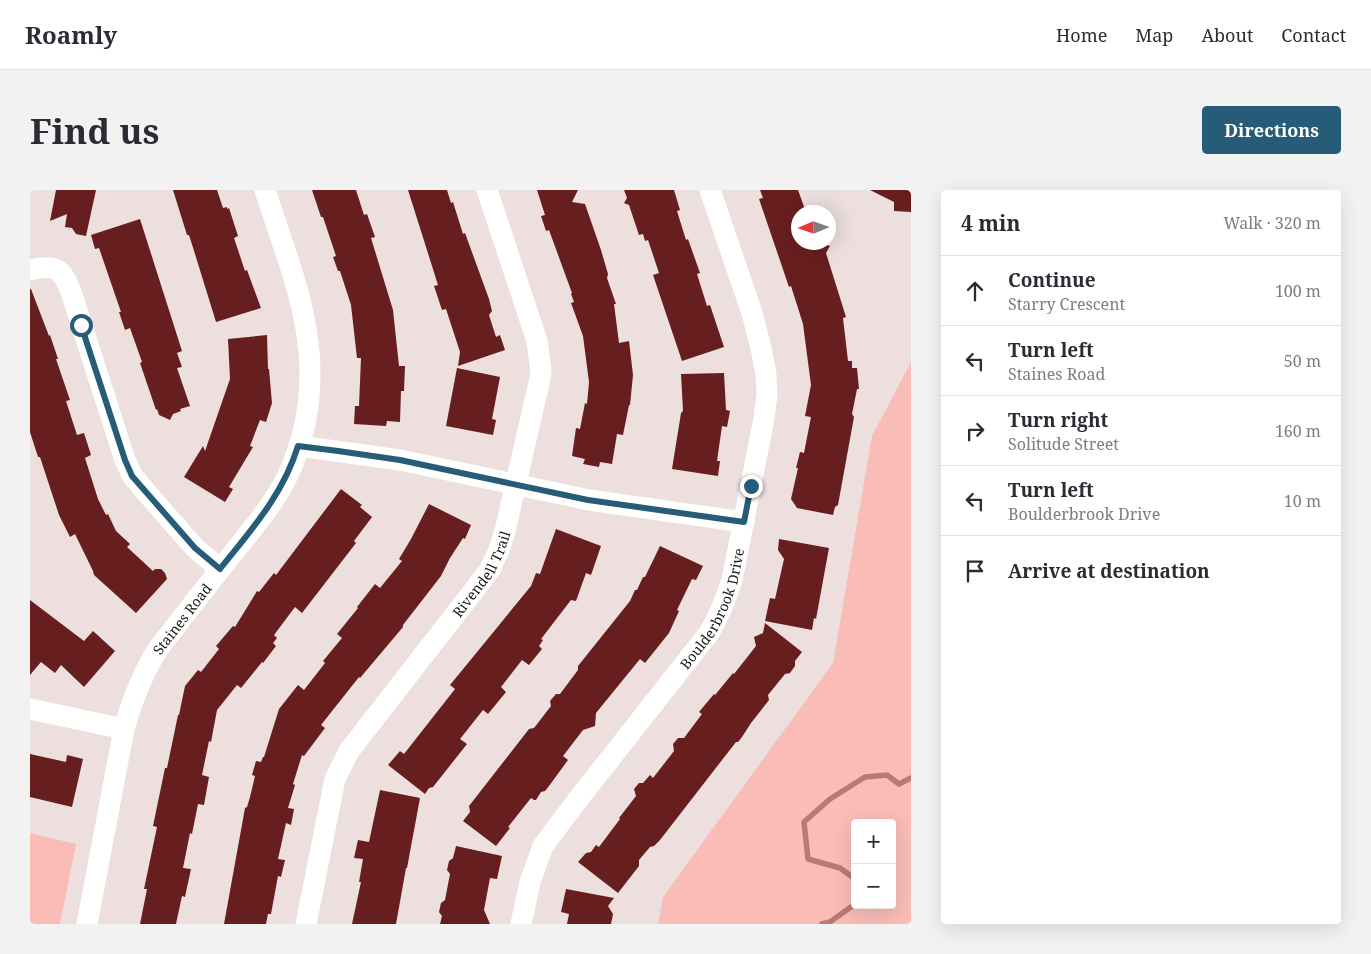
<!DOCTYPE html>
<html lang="en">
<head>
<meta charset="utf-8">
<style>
  body { margin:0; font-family:"Noto Serif",serif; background:#f2f2f3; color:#2b2b33 }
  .controls { position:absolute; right:15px; bottom:15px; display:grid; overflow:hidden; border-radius:5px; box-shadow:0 5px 20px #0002 }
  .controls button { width:45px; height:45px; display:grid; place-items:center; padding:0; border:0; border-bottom:1px solid #e1e1e2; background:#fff; color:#2b2b33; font:25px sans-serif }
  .compass { position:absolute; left:761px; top:15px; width:45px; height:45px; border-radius:50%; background:#fff; box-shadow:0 5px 20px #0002; rotate:268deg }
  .stop { position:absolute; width:15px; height:15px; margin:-11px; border:4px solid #275c78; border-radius:50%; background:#fff }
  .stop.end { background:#275c78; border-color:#fff; box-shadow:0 1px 5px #0008 }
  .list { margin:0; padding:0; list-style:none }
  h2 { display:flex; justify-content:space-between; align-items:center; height:65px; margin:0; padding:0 20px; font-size:21px }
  h2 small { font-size:16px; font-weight:400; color:#7c7c81 }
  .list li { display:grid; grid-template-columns:32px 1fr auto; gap:15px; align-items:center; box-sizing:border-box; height:70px; padding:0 20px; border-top:1px solid #e1e1e2 }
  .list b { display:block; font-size:19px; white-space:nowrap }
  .list p { margin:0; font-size:16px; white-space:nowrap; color:#7c7c81 }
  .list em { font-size:16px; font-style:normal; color:#7c7c81 }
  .icon { flex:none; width:28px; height:28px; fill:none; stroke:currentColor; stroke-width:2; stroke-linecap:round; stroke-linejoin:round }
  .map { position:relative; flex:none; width:881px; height:734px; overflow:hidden; border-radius:5px }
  header { display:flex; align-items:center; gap:30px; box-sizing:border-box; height:70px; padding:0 25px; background:#fff; border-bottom:1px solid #e1e1e2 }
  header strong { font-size:24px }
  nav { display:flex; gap:28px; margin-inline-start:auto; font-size:18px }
  .intro { display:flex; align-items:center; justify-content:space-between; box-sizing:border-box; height:120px; padding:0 30px }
  h1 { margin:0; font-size:35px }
  .button { padding:12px 22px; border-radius:5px; background:#275c78; color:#fff; font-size:18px; font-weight:700 }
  main { display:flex; gap:30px; padding:0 30px }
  aside { flex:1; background:#fff; border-radius:5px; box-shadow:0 5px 20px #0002 }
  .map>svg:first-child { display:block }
</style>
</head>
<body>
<header>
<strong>Roamly</strong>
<nav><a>Home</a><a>Map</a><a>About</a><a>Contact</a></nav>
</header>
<div class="intro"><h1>Find us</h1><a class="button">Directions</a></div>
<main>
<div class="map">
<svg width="881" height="734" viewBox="0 0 881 734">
  <rect width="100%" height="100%" fill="#ecdfde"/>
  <path fill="#f9bcb7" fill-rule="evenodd" d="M881,172v562h-253l5,-27 170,-234 39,-227zM825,633h37v82h-37z
    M0,643l46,11 -16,80h-30z"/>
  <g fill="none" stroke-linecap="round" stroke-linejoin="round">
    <path stroke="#b97a76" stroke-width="5.5" d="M825,689l-15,-11 -32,-9 -4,-37 26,-23 35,-22 22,-2 12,9 12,-6
      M792,734l8,-2 25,-18"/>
  </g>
  <path fill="#671e1f" d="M26,0h40l-10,46 -10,-2 -4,-6 -7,-1 2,-13 -17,7z
    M143,0h44l6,18 4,-1v2l2,-1 9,28 -4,2 11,33 2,-1 14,38 -45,14 -21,-68 -6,-19h-2z
    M282,0h44l8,25 3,-1 8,23 -4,1 22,72 6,56h6l-1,25h-3l-1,31 -13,-1 -1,5 -32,-2 1,-18h4l2,-48h-4l-6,-53 -11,-34h-2l-5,-14 3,-1 -13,-39h-2z
    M378,0h39l4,13 2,-1 10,32 2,-1 24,66 3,12 -3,4 7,22 4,-2 5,15 -47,16 2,-14 -14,-43 -4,1 -8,-24 4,-1z
    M507,0h41l-6,12 13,2 16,46 7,24 -1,4 9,26h-2l5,39 10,-2 4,34 -3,30h-1l-6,30 -6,-1 -5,30 -12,-2 -1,5 -16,-3 2,-5 -13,-3 4,-28 4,1 5,-26 2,1 2,-22 -6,-46 -12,-33 3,-1 -3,-8 1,-1 -23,-63 -3,1 -5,-15 4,-1z
    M594,0h50l6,20 -3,1 9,29 2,-1 12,34 -3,1 10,32 3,-1 14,42 -42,14 -29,-86 6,-2 -11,-33 -3,1 -2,-7 -4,1 -10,-30 -5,-2 3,-5z
    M730,0h38l8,22h-8v30h25v2l7,2 -4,7 20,64 -3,1 5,43h4v7h5l2,21h-2l-5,25 2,3 -16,88 -3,2 -2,8 -36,-7 -6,-9 7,-31h-2l4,-16 4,1 7,-36 -6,-1 6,-31 -8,-61 -12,-38 -2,1 -30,-88 4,-1z
    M840,0h41v22l-17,-1v-9z
    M110,29l42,132 -5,2 5,14 -5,1 13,38 -10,3 1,2 -8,3 -3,6 -11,-5 -2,-6 -1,1 -16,-47 2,-1 -12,-34 -5,2 -6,-18h2l-22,-64 -4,1 -4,-14z
    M0,99h1l18,47 1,-1 8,24h-2l14,41 -4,1 11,34 7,-2 7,22 -6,3 13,41 8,16 2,-1 8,17 14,13 -3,3 26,24 2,-2h6l4,4 2,6 -31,34 -42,-38 -1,-4 -18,-37 -5,3 -11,-22 -19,-58h-2l-8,-25z
    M237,145l1,34h1l3,34 -6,19 -6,-2 -10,26 3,1 -24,40 4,2 -8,13 -41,-25 19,-31 2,5 25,-72 -2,-40z
    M427,178l43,9 -8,42 4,1 -3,15 -47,-9z
    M694,183l2,37 4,1 -3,16 -5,-1 -5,35h3l-2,15 -46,-7 9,-56 2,-2 -2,-37z
    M311,299l21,16 -2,2 12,10 -18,24 2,2 -54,70 -7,-6 -21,28 3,3 -4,5 3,3 -13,17 -1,-1 -21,26 -4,-3 -20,25 -6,32 -2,-1 -7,34 7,2 -5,28 -6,-1 -6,30 -2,-1 -7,35 8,1 -6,28 -3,-1 -6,28h-36l7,-35h-3l13,-62 -4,-1 12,-58h2l11,-53h1l6,-29 13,-16 3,2 18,-23 -3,-3 17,-20 2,1 22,-36 2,1 15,-19 2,2z
    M399,314l42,21 -6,14 -2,-1 -13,20 -9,18 -38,49v2l-43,51 -1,-1 -38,48 4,3 -21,28 -2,-1 -9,29 2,1 -7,23 6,1 -3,16 -5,-2 -8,36 7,1 -4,17 -3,-1 -7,38h-3l-2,10h-42l21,-116 2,-1 3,-10 5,-21 -3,-1 4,-14 5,1 2,-5h1l15,-48 19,-24 6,5 21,-27 -2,-2 19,-23 -5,-4 21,-26 -1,-1 18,-23 5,4 22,-27 -3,-2 12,-20z
    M526,339l45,17 -10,29 -5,-2 -10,28 -5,-1 -30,39 2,1 -4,6 3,3 -13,16 -7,-5 -21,27 5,5 -18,22 -5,-4 -23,29 7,5 -34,43 -4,1 -4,6 -37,-29 12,-14 4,3 51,-65 -5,-4 81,-99 5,-13 4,1z
    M749,349l50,9 -13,71 -2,-1 -2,12 -47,-9 5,-23 5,1 9,-40 -6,-9z
    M630,356l43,20 -7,14 -4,-1 -15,31 2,1 -10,22 -24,30 -5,-4 -44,54 -1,13 -12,4 -20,26 5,4 -19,26 -4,5 -4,1 -5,8h-2l-3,-2 -23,29 2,1 -14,18 -33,-25 7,-9 -1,-6 60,-77 5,-1 17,-22 -1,-5 6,-7h4l18,-24v-4l52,-65 5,-11h2l6,-13h2z
    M0,410l54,41 9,-10 22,20 -31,36 -23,-22 -6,8 -14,-11 -11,13z
    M735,433l37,29 -7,9v5l-5,7 -5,1 -17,21 1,5 -18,23 -9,14 -4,5h-2l-76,98 -6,6 -4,1 -11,13v6l-21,27 -40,-31 8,-9 5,-1 5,-7 3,2 21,-28 -1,-1 17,-22 -2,-7 5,-6h4l7,-8 3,3 21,-27 -1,-7 5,-6h6l18,-24 -3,-2 15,-18 1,1 18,-22 1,1 22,-28 -2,-9 9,-4z
    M0,564l36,8 1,-7 16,4 -11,48 -42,-10z
    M350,600l40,8 -13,70h-1l-10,56h-44l9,-42h-2l4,-23 -9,-1 4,-18 11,2z
    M426,656l46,10 -5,23 -7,-1 -6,32 6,14h-50l2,-8 -3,-4 2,-9 4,-3 5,-26 -3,-4 2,-9 4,-3z
    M536,699l48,9 -6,8 5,8 -2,10h-44l2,-10 -8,-2z"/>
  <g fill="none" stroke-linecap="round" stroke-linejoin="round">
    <g stroke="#fff" stroke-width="21">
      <path d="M0,80c25,-6 32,-2 41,22l54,168 7,15 14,17 49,56 25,21"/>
      <path d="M269,256l101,14 189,40 155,22"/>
      <path d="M0,519l94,20"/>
      <path id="s1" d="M57,734l37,-195c8,-28 18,-55 34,-80 24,-31 48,-62 72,-92 23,-29 48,-57 62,-91 17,-40 22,-88 15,-131 -7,-49 -27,-97 -42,-145"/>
      <path id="s2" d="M276,734l29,-145 14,-28 140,-180 10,-21 6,-19 34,-148 2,-12 -4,-30 -50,-151"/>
      <path id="s3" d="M491,734l9,-42 13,-36 33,-44 133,-169c10,-17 17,-34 23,-53l32,-161 3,-25 -1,-20 -5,-26 -9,-35 -42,-123"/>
    </g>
  </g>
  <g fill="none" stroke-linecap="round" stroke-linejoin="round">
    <path stroke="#275c78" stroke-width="6" d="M51,135l44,135 7,16 63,72 25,21c31,-39 63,-74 78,-123l40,5 62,9 188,40 156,22 7,-36"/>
  </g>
  <g text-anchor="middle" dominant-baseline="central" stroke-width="5" stroke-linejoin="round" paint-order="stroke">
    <g font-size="14" fill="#1d1919" stroke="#fff">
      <text stroke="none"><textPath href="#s2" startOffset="401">Rivendell Trail</textPath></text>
      <text stroke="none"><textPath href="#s3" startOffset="375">Boulderbrook Drive</textPath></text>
      <text stroke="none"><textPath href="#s1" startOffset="324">Staines Road</textPath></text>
    </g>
  </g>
</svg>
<div class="controls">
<button>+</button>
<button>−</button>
</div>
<svg class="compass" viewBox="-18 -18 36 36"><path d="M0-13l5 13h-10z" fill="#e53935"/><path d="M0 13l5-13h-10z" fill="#7c7c81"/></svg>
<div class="stop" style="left:51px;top:135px"></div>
<div class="stop end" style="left:721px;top:296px"></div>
</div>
<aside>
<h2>4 min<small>Walk · 320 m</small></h2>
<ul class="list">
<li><svg class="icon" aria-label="ahead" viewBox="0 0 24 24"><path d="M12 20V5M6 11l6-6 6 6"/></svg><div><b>Continue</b><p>Starry Crescent</p></div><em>100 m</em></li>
<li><svg class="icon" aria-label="left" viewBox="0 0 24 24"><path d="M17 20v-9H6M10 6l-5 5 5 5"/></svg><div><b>Turn left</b><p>Staines Road</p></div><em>50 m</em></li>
<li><svg class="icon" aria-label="right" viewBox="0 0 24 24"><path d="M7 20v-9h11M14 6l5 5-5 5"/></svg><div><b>Turn right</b><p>Solitude Street</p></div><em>160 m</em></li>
<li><svg class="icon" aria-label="left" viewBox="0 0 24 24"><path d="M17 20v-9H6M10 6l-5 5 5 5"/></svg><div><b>Turn left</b><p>Boulderbrook Drive</p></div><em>10 m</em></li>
<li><svg class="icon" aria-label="arrive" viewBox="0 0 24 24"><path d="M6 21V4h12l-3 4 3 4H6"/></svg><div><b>Arrive at destination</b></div></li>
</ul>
</aside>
</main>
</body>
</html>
